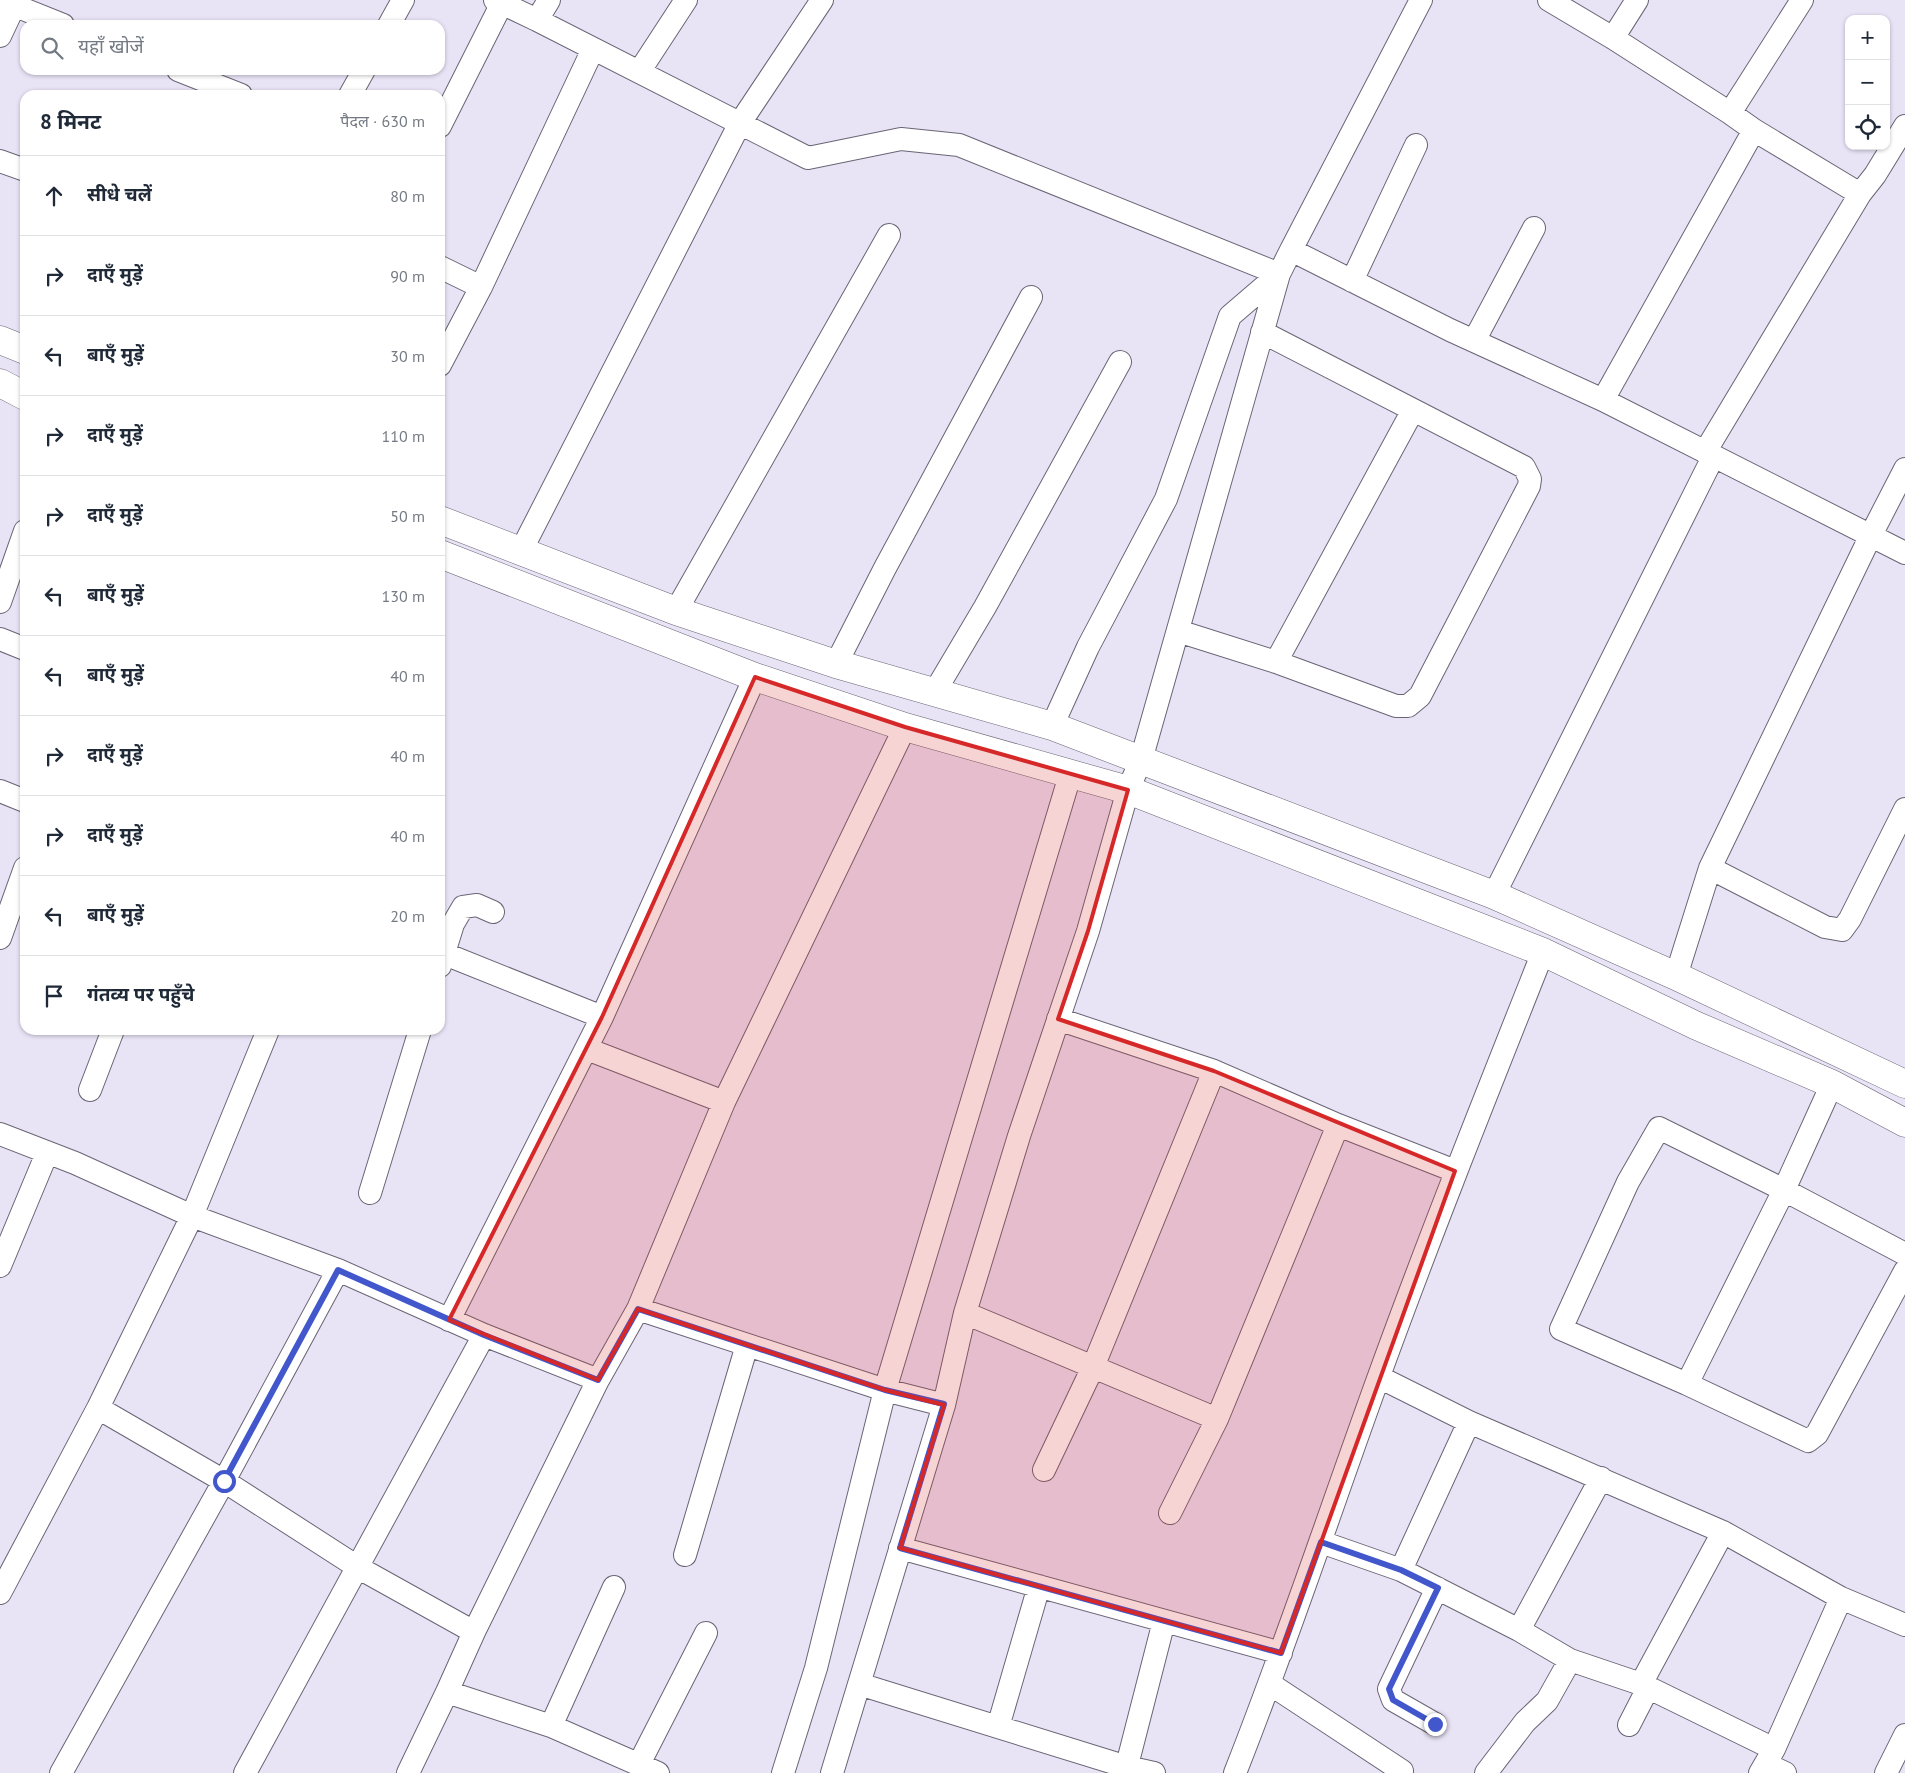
<!DOCTYPE html>
<html lang="hi">
<head>
<meta charset="utf-8">
<style>
  body { margin:0; font-family:"PT Sans","Noto Sans Devanagari",sans-serif; background:#f2f2f3; color:#1f2937 }
  .controls { position:absolute; right:15px; top:15px; display:grid; overflow:hidden; border-radius:10px; box-shadow:0 1px 4px #0004 }
  .controls button { width:45px; height:45px; display:grid; place-items:center; padding:0; border:0; border-bottom:1px solid #e0e1e3; background:#fff; color:#1f2937; font:25px sans-serif }
  .stop { position:absolute; width:15px; height:15px; margin:-11px; border:4px solid #4157cb; border-radius:50%; background:#fff }
  .stop.end { background:#4157cb; border-color:#fff; box-shadow:0 1px 5px #0008 }
  .list { margin:0; padding:0; list-style:none }
  h2 { display:flex; justify-content:space-between; align-items:center; height:65px; margin:0; padding:0 20px; font-size:21px }
  h2 small { font-size:16px; font-weight:400; color:#747a83 }
  .list li { display:grid; grid-template-columns:32px 1fr auto; gap:15px; align-items:center; box-sizing:border-box; height:80px; padding:0 20px; border-top:1px solid #e0e1e3 }
  .list b { display:block; font-size:19px; white-space:nowrap }
  .list em { font-size:16px; font-style:normal; color:#747a83 }
  .icon { flex:none; width:28px; height:28px; fill:none; stroke:currentColor; stroke-width:2; stroke-linecap:round; stroke-linejoin:round }
  .map { position:relative; flex:none; width:1905px; height:1773px; overflow:hidden }
  .search { position:absolute; background:#fff; box-shadow:0 1px 4px #0004; left:20px; top:20px; width:425px; height:55px; display:flex; align-items:center; gap:12px; box-sizing:border-box; padding:0 18px; border-radius:15px; color:#747a83; font-size:19px }
  .panel { position:absolute; background:#fff; box-shadow:0 1px 4px #0004; left:20px; top:90px; width:425px; height:945px; border-radius:15px }
  .map>svg:first-child { display:block }
</style>
</head>
<body>
<div class="map">
<svg width="1905" height="1773" viewBox="0 0 1905 1773">
  <rect width="100%" height="100%" fill="#e9e3f6"/>
  <g fill="none" stroke-linecap="round" stroke-linejoin="round">
    <defs>
      <path id="street" d="M1,0l62,25
        M495,0l42,20 271,138 93,-19 58,6 320,129 -138,486 -13,30 -40,141 -69,205 -54,177 -21,92 -112,368
        M1549,0l64,38 117,75 24,17 106,64 -155,258
        M537,20l12,-20
        M389,25l14,-25
        M0,36l17,-36
        M1613,38l24,-38
        M178,70l63,25
        M639,72l47,-72
        M350,95l14,-25
        M1730,113l72,-113
        M440,126l62,-123
        M0,161l25,9
        M1860,194l15,-19 30,-49
        M1291,250l130,-250
        M440,267l41,20 -41,78
        M1352,281l64,-136
        M481,287l112,-238
        M1474,341l60,-113
        M1603,400l151,-270
        M521,551l219,-428 82,-123
        M0,602l25,-71
        M676,611l213,-376
        M1178,631l98,31 120,44h12l12,-10 109,-210 1,-7 -6,-12 -262,-135
        M0,639l25,10
        M1276,662l137,-252
        M836,664l49,-96 146,-271
        M934,693l51,-86 135,-245
        M1052,726l36,-79 78,-148 64,-183 49,-42 12,-24 159,80 153,70 302,153
        M0,791l25,10
        M1710,868l115,59 17,3 8,-11 55,-110
        M1494,895l219,-438
        M0,938l25,-70
        M440,952l162,65
        M440,966l13,-42 10,-17 14,-2 16,7
        M1676,976l34,-108 161,-333 34,-66
        M1058,1019l156,52 124,54 117,46
        M587,1049l137,53
        M90,1090l23,-60
        M0,1134l75,29 117,53 146,54 146,65 114,45
        M370,1193l50,-163
        M1905,1254l-121,-64 -125,-62 -31,54 -67,147 126,55 121,57 9,-7 88,-163
        M0,1266l47,-113
        M638,1309l86,-207 181,-375
        M965,1313l252,106
        M449,1320l153,-303 153,-340
        M1379,1377l90,45 254,110 118,66 64,27
        M1687,1384l97,-194 48,-106
        M98,1408l126,73 135,87 115,64
        M1044,1470l49,-103 121,-296
        M1170,1513l47,-94 121,-294
        M1321,1542l80,28 118,60 51,30 71,24 133,65
        M900,1548l381,105
        M685,1555l62,-210
        M1401,1570l68,-148
        M0,1593l98,-185 94,-192 76,-186
        M1519,1630l82,-152
        M859,1684l268,83 27,6
        M1270,1684l132,87
        M1641,1684l82,-152
        M447,1692l104,34 107,47
        M1435,1724l-42,-24 -4,-11 48,-101
        M1629,1725l19,-37
        M551,1726l63,-139
        M998,1727l41,-141
        M639,1764l67,-131
        M1766,1764l19,9
        M61,1773l163,-292 114,-211
        M245,1773l239,-438
        M408,1773l39,-81 27,-60 124,-252 40,-71 247,81 59,15
        M783,1773l33,-105 69,-278 186,-618
        M1125,1773l39,-152
        M1235,1773c52,-131 96,-265 144,-397 52,-143 108,-283 164,-424
        M1486,1773l39,-51 22,-21 23,-41
        M1760,1773l14,-24 67,-151
        M1886,1773l19,-38"/>
      <path id="secondary" d="M0,340l25,10
        M0,383l25,13
        M440,520l236,91 160,53 216,62 442,169 182,81 229,108
        M440,554l315,123 150,50 223,63 415,162 154,74 135,58 73,39"/>
    </defs>
    <use href="#street" stroke="#6a6575" stroke-width="24"/>
    <use href="#secondary" stroke="#6a6575" stroke-width="29"/>
    <use href="#street" stroke="#fff" stroke-width="22"/>
    <use href="#secondary" stroke="#fff" stroke-width="28"/>
  </g>
  <g fill="none" stroke-linecap="round" stroke-linejoin="round">
    <path stroke="#4157cb" stroke-width="6" d="M224,1481l114,-211 146,65 114,45 40,-71 247,81 59,14 -44,144 381,105 40,-111 80,28 37,18 -49,101 4,11 42,24"/>
  </g>
  <path fill="#d62828" fill-opacity="0.2" stroke="#d62828" stroke-width="4" stroke-linejoin="round" d="M755,677l150,50 223,63 -40,141 -30,88 156,52 241,100 -174,482 -381,-105 44,-143 -59,-15 -247,-81 -40,71 -149,-60 153,-303z"/>
</svg>
<div class="controls">
<button>+</button>
<button>−</button>
<button><svg class="icon" aria-label="locate" viewBox="0 0 24 24"><circle cx="12" cy="12" r="6"/><path d="M12 2v4M12 18v4M2 12h4M18 12h4"/></svg></button>
</div>
<div class="stop" style="left:224px;top:1481px"></div>
<div class="stop end" style="left:1435px;top:1724px"></div>
<div class="search"><svg class="icon" aria-label="search" viewBox="0 0 24 24"><circle cx="10" cy="10" r="6"/><path d="M15 15l6 6"/></svg>यहाँ खोजें</div>
<section class="panel">
<h2>8 मिनट<small>पैदल · 630 m</small></h2>
<ul class="list">
<li><svg class="icon" aria-label="ahead" viewBox="0 0 24 24"><path d="M12 20V5M6 11l6-6 6 6"/></svg><div><b>सीधे चलें</b></div><em>80 m</em></li>
<li><svg class="icon" aria-label="right" viewBox="0 0 24 24"><path d="M7 20v-9h11M14 6l5 5-5 5"/></svg><div><b>दाएँ मुड़ें</b></div><em>90 m</em></li>
<li><svg class="icon" aria-label="left" viewBox="0 0 24 24"><path d="M17 20v-9H6M10 6l-5 5 5 5"/></svg><div><b>बाएँ मुड़ें</b></div><em>30 m</em></li>
<li><svg class="icon" aria-label="right" viewBox="0 0 24 24"><path d="M7 20v-9h11M14 6l5 5-5 5"/></svg><div><b>दाएँ मुड़ें</b></div><em>110 m</em></li>
<li><svg class="icon" aria-label="right" viewBox="0 0 24 24"><path d="M7 20v-9h11M14 6l5 5-5 5"/></svg><div><b>दाएँ मुड़ें</b></div><em>50 m</em></li>
<li><svg class="icon" aria-label="left" viewBox="0 0 24 24"><path d="M17 20v-9H6M10 6l-5 5 5 5"/></svg><div><b>बाएँ मुड़ें</b></div><em>130 m</em></li>
<li><svg class="icon" aria-label="left" viewBox="0 0 24 24"><path d="M17 20v-9H6M10 6l-5 5 5 5"/></svg><div><b>बाएँ मुड़ें</b></div><em>40 m</em></li>
<li><svg class="icon" aria-label="right" viewBox="0 0 24 24"><path d="M7 20v-9h11M14 6l5 5-5 5"/></svg><div><b>दाएँ मुड़ें</b></div><em>40 m</em></li>
<li><svg class="icon" aria-label="right" viewBox="0 0 24 24"><path d="M7 20v-9h11M14 6l5 5-5 5"/></svg><div><b>दाएँ मुड़ें</b></div><em>40 m</em></li>
<li><svg class="icon" aria-label="left" viewBox="0 0 24 24"><path d="M17 20v-9H6M10 6l-5 5 5 5"/></svg><div><b>बाएँ मुड़ें</b></div><em>20 m</em></li>
<li><svg class="icon" aria-label="arrive" viewBox="0 0 24 24"><path d="M6 21V4h12l-3 4 3 4H6"/></svg><div><b>गंतव्य पर पहुँचे</b></div></li>
</ul>
</section>
</div>
</body>
</html>
